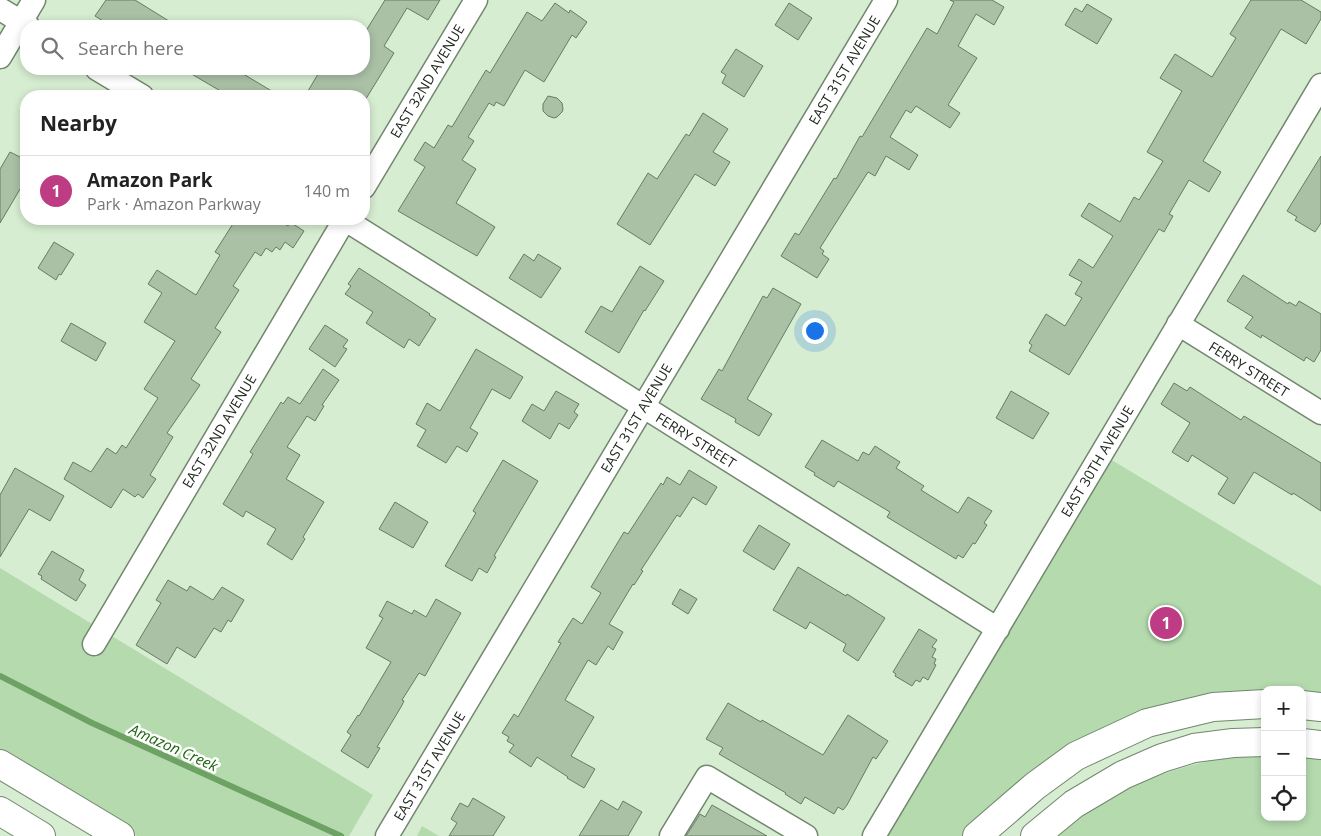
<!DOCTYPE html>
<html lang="en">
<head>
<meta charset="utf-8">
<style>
  body { margin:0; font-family:"Open Sans",sans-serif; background:#f6f6f6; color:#222 }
  .controls { position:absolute; right:15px; bottom:15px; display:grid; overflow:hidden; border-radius:10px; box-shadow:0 2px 8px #0003 }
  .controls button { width:45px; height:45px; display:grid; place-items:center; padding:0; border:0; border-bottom:1px solid #e0e0e0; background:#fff; color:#222; font:25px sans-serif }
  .you { position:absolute; left:814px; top:330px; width:18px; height:18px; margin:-12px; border:4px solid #fff; border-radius:50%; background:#1a73e8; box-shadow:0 0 0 8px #1a73e833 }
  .badge { display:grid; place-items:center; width:32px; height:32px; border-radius:50%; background:#be3c83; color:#fff; font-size:16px; font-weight:700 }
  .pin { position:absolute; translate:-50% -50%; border:2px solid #fff; box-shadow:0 1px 5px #0006 }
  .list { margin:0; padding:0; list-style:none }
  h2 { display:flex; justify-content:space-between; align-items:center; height:65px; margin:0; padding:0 20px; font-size:21px }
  h2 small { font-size:16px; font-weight:400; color:#767676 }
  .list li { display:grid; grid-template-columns:32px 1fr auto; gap:15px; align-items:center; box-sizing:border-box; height:70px; padding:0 20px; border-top:1px solid #e0e0e0 }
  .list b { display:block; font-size:19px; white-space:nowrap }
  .list p { margin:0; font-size:16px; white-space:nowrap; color:#767676 }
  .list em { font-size:16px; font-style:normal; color:#767676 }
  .icon { flex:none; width:28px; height:28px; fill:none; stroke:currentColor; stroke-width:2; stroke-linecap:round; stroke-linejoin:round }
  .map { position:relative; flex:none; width:1321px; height:836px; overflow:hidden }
  .search { position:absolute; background:#fff; box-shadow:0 2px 8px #0003; left:20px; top:20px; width:350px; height:55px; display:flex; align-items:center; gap:12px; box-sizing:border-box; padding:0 18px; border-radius:20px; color:#767676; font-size:19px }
  .panel { position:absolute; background:#fff; box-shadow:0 2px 8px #0003; left:20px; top:90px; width:350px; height:135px; border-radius:20px }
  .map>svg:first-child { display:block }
</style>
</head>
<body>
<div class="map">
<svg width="1321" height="836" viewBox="0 0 1321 836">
  <rect width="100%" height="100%" fill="#d6edd1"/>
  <path fill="#b4daae" d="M1110,459l211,127v109l-19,-1v-4h-37v3l-243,90 -60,53h-81z
    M0,568l373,227 -24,41h-212l-25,-17 -112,-68z
    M1265,754v63h37v-62l19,2v79h-270c10,-9 22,-15 32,-22 55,-36 116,-57 182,-60z
    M422,826l17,10h-22z"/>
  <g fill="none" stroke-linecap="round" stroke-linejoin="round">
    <path stroke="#6ea265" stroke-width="6" d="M0,676l92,47 249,113"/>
  </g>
  <path fill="#aac1a6" stroke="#677c63" d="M106,0h29l42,26h-66l-16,-10z
    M385,0h55l-12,20 -21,-12 -23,38 10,7 -30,49v-6h-59l16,-27h43v-35z
    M950,0h42l12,7 -10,18 -18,-11 -18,32 19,12 -29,47 12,8 -10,15 -34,-22 -5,7 -5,-3 -16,27 28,18 -9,15 -23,-14 -11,20 -7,-4 -48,76 4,3 -2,3 7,5 -12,19 -36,-22 14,-23 4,2 35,-57 2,1 24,-43 2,1 65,-109 10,6 17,-32z
    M1251,0h50l20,12v7l-15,25 -25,-15 -78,132 18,11 -12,20 -20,-12 -20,34 4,2 -9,16 -5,-3 -90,146 -40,-24 3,-6 -3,-2 17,-29 19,12 17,-28 -7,-4 7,-12 -13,-7 10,-16 14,9 20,-32 -32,-20 8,-13 31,19 14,-25 5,3 24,-39 -16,-9 35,-61 -22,-13 15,-24 37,23 24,-39 -6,-4z
    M555,3l14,10 1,-3 17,12 -11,16 -4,-3 -28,47 -19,-12 -21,36 -8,-4 -2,4 -5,-3 -21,34 6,4 -12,19 14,9 -20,34 39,24 -18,29 -79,-45 27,-44 -11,-7 11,-18 9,6 14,-23 4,2 34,-57 4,3 37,-61 15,9z
    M789,3l23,15 -14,22 -23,-15z
    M1087,4l25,15 -15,25 -32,-19 10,-17 7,4z
    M736,49l27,17 -19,31 -22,-14 4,-8 -5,-3z
    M183,69h52l45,27h-51z
    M548,96l9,2 5,5 1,6 -1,3 -5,5 -3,1 -6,-2 -5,-5v-7z
    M703,113l25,16 -15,23 17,10 -15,24 -20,-12 -45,71 -33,-21 31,-51 9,6 29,-45 3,2z
    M10,152l16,8v19l-26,44v-54z
    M1321,156v67l-6,9 -20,-12 2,-3 -10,-6z
    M236,219h40l12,7 2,-4 14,9 -11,17 -8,-6 -5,8 -4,-3 -4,5 -6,-4 -5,8 -6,-4 -22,34 6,4 -24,38 6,4 -30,47 9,6 -33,48 6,4 -23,38 6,4 -13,19 -5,-4 -3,3 -12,-8 -12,19 -47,-29 9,-17 18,10 16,-24 9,6 6,-9 4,3 32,-50 -14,-9 31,-48 -31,-19 18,-29 -14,-9 9,-14 39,25 24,-40 -5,-3z
    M54,242l20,12 -13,21 -2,-1 -3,6 -18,-12z
    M524,254l10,7 4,-7 23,14 -20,30 -32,-20z
    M640,266l24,15 -19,30 -1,-1 -25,43 -34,-21 16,-26 11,6z
    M359,268l71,46 -1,1 7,4 -17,27 -10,-7 -5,9 -38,-25 7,-11 -28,-18 6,-8 -3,-2z
    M1243,275l45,29 1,-2 7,4 3,-5 22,13v36l-7,12 -8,-5 -2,4 -42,-26 -1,3 -16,-10 8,-11 -26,-16z
    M773,288l28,16 -54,95 25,15 -13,22 -24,-14 1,-3 -35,-20 18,-30 3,2 41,-75 4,2z
    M71,323l35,20 -10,18 -35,-20z
    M325,325l23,15 -5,7 4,2 -12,18 -26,-18z
    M476,349l47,28 -13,22 -18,-10 -22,39 8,5 -11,19 -10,-6 -11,17 -29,-17 9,-16 -10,-6 11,-21 13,8z
    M323,369l16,11 -17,25 2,1 -9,15 -8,-5 -20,31 13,8 -14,24 38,23 -21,35 2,2 -13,21 -25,-16 9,-15 -30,-18 -3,6 -20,-13 30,-50 -3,-2 31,-50 2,2 5,-7 12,7z
    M1174,383l13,8 3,-4 51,33 3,-4 77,47v48l-28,-18 -1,2 -38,-23 -20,32 -16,-10 10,-16 -36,-23 -4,7 -16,-10 18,-29 -29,-19z
    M556,391l23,13 -5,8 4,3 -9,14 -10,-6 -9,16 -28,-18 10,-17 12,7z
    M1011,391l38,22 -16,26 -37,-21z
    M822,440l36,21 5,-9 6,3 6,-9 25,16 -4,6 28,18 -3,4 37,23 10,-16 24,14 -8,12 3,2 -12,19 -2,-1 -10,15 -5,-3 -2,4 -69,-42 3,-5 -52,-31 -4,6 -20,-12 1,-2 -10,-6z
    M503,460l35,21 -44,75 2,1 -9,16 -8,-5 -7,13 -27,-15 31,-53 -3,-2z
    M15,468l49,28 -14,25 -21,-12 -29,48v-62z
    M689,470l28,17 -11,18 -13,-8 -13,20 -3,-2 -36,55 2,1 -9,14 -1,-1 -24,40 14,8 -10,18 -5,-4 -12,19 -8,-5 -23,40 29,17 -23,39 24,13 -11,19 -17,-10 1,-1 -31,-20 -6,10 -22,-15 5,-7 -7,-4 2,-4 -7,-4 12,-19 4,3 43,-74 -3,-1 15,-24 9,6 19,-31 -10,-6 33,-55 4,2 33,-51 2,2 4,-8 13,8z
    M395,502l33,20 -15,26 -34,-19z
    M759,525l31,19 -16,26 -31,-19z
    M52,551l32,19 -5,10 7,5 -10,16 -35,-22 1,-3 -4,-2z
    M798,567l48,29 1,-2 38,24 -27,43 -15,-10 3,-7 -36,-22 -4,7 -33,-19z
    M168,580l19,11 3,-5 23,14 9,-13 22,13 -13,22 -3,-2 -7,12 -7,-4 -19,30 -18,-11 -10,17 -31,-19 25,-42 -5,-3z
    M680,589l17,10 -9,15 -16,-10z
    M436,599l25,14 -36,63 -6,-3 -17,27 2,1 -3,6 -24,40 3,1 -12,20 -27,-17 10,-16 -4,-3 11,-17 1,1 32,-54 -25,-14 17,-30 -4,-2 8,-15 25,13 2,-4 12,7z
    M919,629l18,11 -5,7 4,2 -4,8 4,2 -2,5 2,1 -8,15 -5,-3 -3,5 -4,-2 -4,6 -17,-10 1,-2 -3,-2z
    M728,703l33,19 1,-2 61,35 25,-40 40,26 -12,18 -3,-2 -26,48 -4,5 -5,-3 -4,7 -29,-17 -4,7 -16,-10 1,-1 -67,-39 4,-6 -17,-9z
    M473,798l32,19 -12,19h-44l8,-13 -6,-4 9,-16 8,4z
    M601,800l17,10 5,-9 19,11 -14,24h-49z
    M712,805l55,31h-81l14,-22 5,3z"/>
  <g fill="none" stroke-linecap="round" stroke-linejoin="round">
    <defs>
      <path id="minor" d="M0,9l28,17
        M0,57l34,-57
        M97,69l45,27
        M364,187l112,-187
        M344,219l654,410
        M1178,324l143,89
        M94,644l251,-425
        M387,836l499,-836
        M671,836l36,-59 99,59
        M874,836l447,-751"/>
      <path id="secondary" d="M1302,705l19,2
        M1302,743l19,2
        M0,764l120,72
        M0,811l41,25
        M977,836l58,-50 41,-30 71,-33 66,-16 52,-3
        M1035,836l39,-32 49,-29 39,-17 32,-10 39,-5 32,-1"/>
    </defs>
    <use href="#minor" stroke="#72876e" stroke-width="25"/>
    <use href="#secondary" stroke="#72876e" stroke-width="30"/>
    <use href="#minor" stroke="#fff" stroke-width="22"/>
    <use href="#secondary" stroke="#fff" stroke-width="28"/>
  </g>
  <g text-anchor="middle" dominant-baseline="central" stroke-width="5" stroke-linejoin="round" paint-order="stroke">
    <g font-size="14" fill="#21291f" stroke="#fff">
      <text transform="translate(844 70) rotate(-59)">EAST 31ST AVENUE</text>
      <text transform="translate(427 81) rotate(-59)">EAST 32ND AVENUE</text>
      <text transform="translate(1249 369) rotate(32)">FERRY STREET</text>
      <text transform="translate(636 418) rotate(-59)">EAST 31ST AVENUE</text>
      <text transform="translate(219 431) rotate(-59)">EAST 32ND AVENUE</text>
      <text transform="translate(696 440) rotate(32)">FERRY STREET</text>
      <text transform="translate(1097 461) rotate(-59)">EAST 30TH AVENUE</text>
      <text transform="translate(429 766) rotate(-59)">EAST 31ST AVENUE</text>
    </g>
    <g font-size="15" font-style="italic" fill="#1f6512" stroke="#fff">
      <text transform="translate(174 747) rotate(24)">Amazon Creek</text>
    </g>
  </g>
</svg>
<div class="controls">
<button>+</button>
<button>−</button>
<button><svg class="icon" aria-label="locate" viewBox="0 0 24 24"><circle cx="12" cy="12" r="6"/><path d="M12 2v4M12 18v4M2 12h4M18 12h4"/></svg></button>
</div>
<div class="you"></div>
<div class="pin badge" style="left:1166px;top:623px">1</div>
<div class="search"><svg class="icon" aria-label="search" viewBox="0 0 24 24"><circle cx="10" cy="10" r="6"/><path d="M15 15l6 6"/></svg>Search here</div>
<section class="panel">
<h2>Nearby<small></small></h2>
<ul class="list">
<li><span class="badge">1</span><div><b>Amazon Park</b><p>Park · Amazon Parkway</p></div><em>140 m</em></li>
</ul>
</section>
</div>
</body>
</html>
